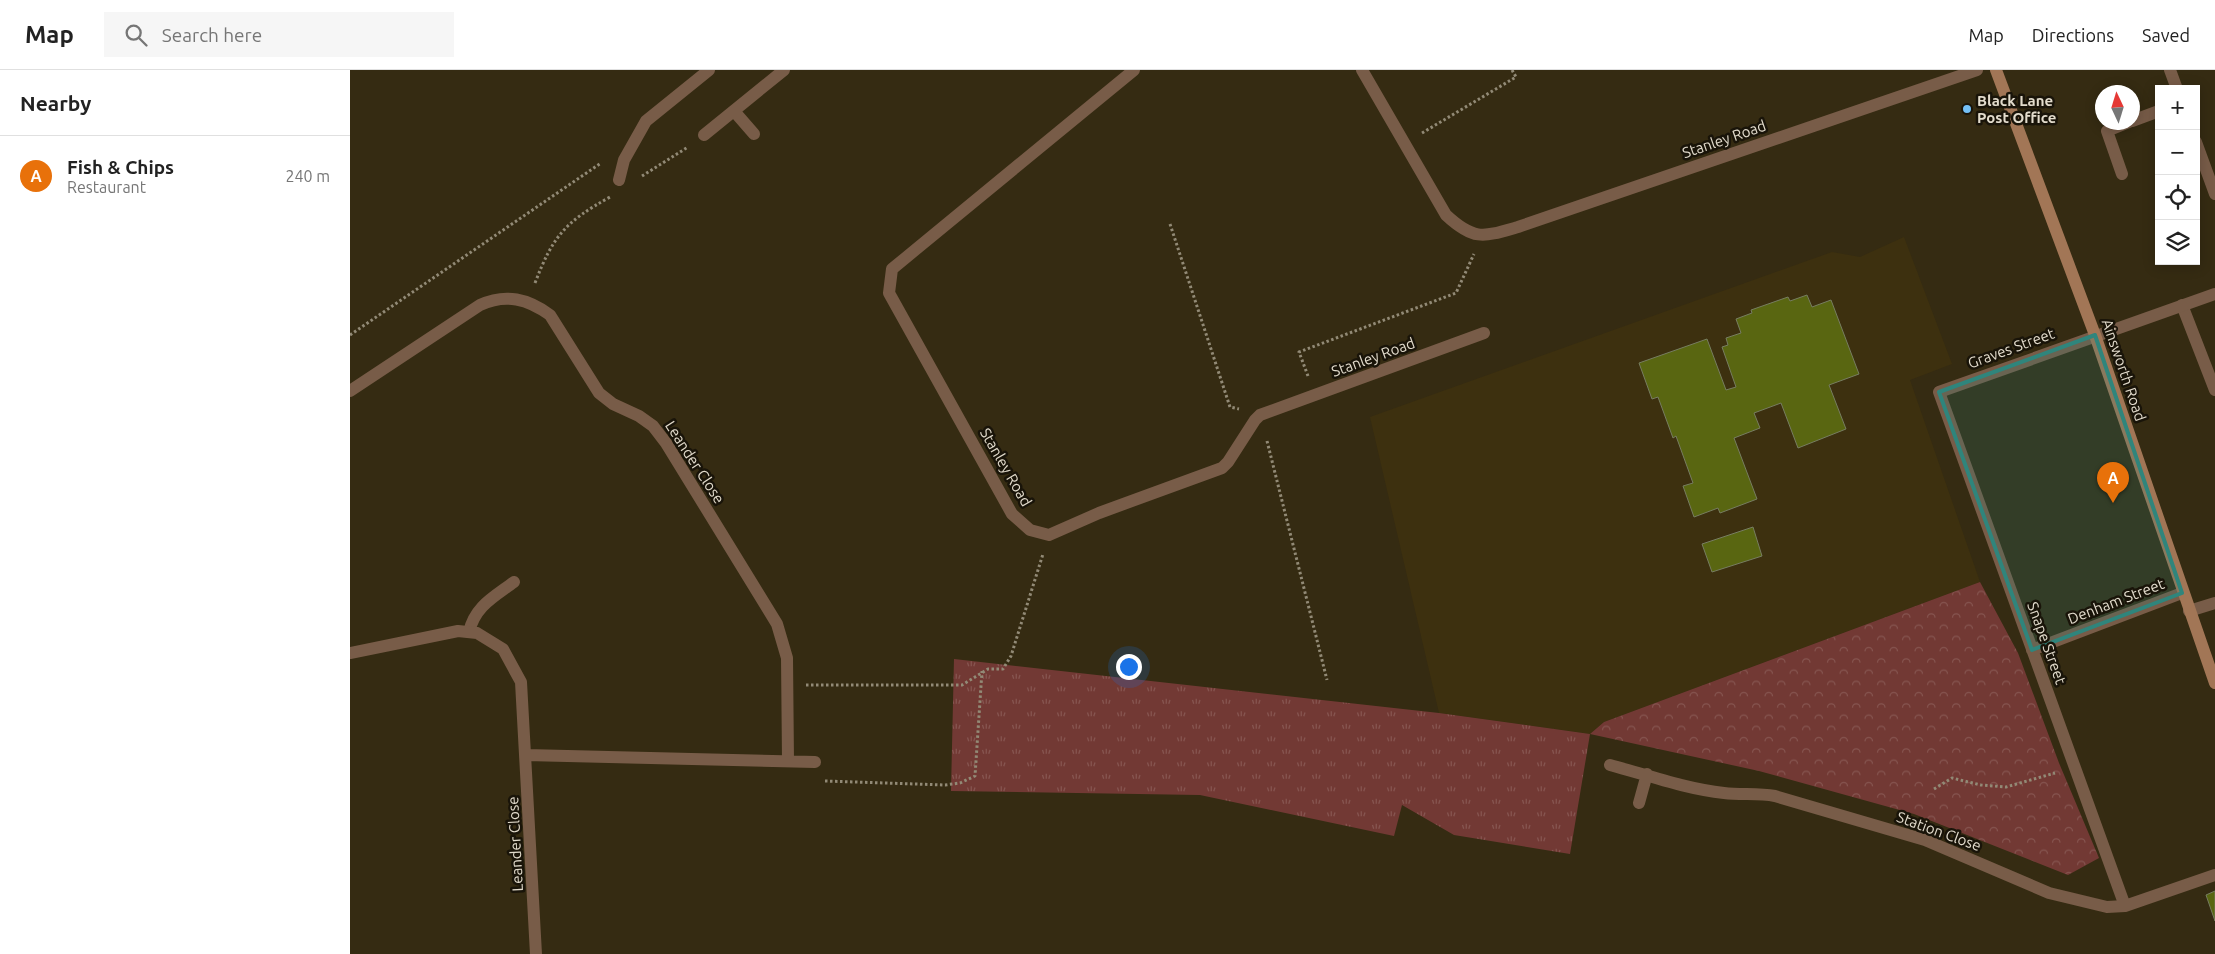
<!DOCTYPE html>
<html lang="en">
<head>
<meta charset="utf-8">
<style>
  body { margin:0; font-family:Ubuntu,sans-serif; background:#f6f6f6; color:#222 }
  .controls { position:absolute; right:15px; top:15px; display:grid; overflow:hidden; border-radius:0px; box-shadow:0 2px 12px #0003 }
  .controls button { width:45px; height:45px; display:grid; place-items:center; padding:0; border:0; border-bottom:1px solid #e0e0e0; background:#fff; color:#222; font:25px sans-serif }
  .compass { position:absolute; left:1745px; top:15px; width:45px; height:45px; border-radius:50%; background:#fff; box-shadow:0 2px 12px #0003; rotate:356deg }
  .you { position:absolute; left:778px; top:596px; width:18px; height:18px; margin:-12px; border:4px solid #fff; border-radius:50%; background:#1a73e8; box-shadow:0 0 0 8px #1a73e833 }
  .badge { display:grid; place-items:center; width:32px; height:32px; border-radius:50%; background:#7c3aed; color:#fff; font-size:16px; font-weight:700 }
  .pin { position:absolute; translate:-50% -41px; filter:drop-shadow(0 1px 2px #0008) }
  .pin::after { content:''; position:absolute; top:26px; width:18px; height:15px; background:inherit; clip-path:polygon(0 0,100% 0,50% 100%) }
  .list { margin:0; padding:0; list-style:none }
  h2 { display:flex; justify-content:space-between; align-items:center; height:65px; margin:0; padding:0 20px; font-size:21px }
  h2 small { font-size:16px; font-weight:400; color:#767676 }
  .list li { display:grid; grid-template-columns:32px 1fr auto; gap:15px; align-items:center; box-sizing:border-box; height:80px; padding:0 20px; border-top:1px solid #e0e0e0 }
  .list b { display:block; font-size:19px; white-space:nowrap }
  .list p { margin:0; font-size:16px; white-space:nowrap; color:#767676 }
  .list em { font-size:16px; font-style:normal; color:#767676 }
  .icon { flex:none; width:28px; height:28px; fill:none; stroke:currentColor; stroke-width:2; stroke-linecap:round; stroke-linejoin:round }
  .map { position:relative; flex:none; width:1865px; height:884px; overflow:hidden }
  header { display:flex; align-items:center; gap:30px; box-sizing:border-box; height:70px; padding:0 25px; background:#fff; border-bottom:1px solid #e0e0e0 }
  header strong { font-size:24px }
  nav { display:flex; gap:28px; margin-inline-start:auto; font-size:18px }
  .search { width:350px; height:45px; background:#f6f6f6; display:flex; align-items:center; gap:12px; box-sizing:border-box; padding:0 18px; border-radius:0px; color:#767676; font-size:19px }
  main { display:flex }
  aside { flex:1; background:#fff }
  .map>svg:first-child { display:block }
</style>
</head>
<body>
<header>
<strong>Map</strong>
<div class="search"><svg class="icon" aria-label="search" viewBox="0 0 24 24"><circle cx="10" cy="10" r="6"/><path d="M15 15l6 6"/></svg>Search here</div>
<nav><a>Map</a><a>Directions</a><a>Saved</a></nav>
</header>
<main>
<aside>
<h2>Nearby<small></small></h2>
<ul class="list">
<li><span class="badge" style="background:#e8710a">A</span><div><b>Fish &amp; Chips</b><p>Restaurant</p></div><em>240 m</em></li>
</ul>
</aside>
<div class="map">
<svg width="1865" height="884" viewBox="0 0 1865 884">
  <defs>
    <pattern id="grass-tufts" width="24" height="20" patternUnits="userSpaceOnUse" patternTransform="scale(1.25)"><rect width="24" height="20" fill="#723934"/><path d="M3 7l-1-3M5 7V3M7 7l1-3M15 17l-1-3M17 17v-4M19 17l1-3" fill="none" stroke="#865550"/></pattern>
    <pattern id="forest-crowns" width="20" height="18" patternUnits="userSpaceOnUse" patternTransform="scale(1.25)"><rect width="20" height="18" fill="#723934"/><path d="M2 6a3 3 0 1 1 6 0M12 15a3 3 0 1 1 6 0" fill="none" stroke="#865550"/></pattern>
  </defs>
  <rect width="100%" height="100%" fill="#352b12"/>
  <path fill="#3d300f" d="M1554,167l48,127 -42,16 70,202 -376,140 -14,12 -151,-21 -69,-296 462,-165 28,5z"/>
  <path fill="url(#grass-tufts)" d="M604,589l485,54 151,21 -20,120 -116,-19 -52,-30 -8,31 -194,-41 -249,-4z"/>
  <path fill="url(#forest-crowns)" d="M1630,512l38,71 41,110 40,95 -31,17 -154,-61 -155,-43 -169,-37 14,-12z"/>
  <path fill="#596611" stroke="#777d61" d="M1457,225l5,12 19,-7 28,74 -30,11 17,44 -48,19 -17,-45 -27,10 6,15 -26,10 23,61 -37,14 -2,-5 -24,9 -11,-31 10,-3 -17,-47 -3,2 -15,-41 -6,2 -13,-36 68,-24 19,51 10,-3 -14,-40 6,-2 -2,-7 15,-5 -5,-14 16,-6 -1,-3 37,-13 2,4z
    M1403,457l9,29 -50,16 -10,-28z
    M1865,821v30l-9,-26z"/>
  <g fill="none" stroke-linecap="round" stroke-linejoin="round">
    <path stroke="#928a76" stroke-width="3" stroke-dasharray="2.5 2.5" stroke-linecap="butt" d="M1072,63l94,-56 -4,-7
      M292,106l46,-29
      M820,154l60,183 9,2
      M185,213c18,-47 30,-61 75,-86
      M0,265l251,-172
      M958,306l-9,-24 157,-59 18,-39
      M917,371l60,239
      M456,615h156l26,-16h15l8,-13 32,-102
      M475,711l120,4 15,-2 15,-7 7,-105
      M1584,719l18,-11 29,7 25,2 49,-14"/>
    <path stroke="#785c48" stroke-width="12" d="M1782,51l27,-10
      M1772,104l-15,-43 22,-9
      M269,110l5,-20 22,-39 63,-51
      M1832,235l33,85
      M1839,541l26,-8
      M119,562c6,-26 25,-35 45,-50"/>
    <path stroke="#785c48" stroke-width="12" d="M784,0l-242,199 -3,24 123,221 18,16 19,5 50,-22 123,-45 6,-6 27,-42 5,-5 224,-82
      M1012,0l84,145c28,26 37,22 72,12l459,-157
      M1820,0l7,19
      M384,41l20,23
      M354,65l80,-65
      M1846,72l19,52
      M0,321l130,-86c26,-12 48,-6 70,10l49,78 14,11 26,12 14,10 13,17 111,181 10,34 1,103
      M1682,580l150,-57
      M0,583l108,-22 19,2 26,16 18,33 15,272
      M176,685l289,7
      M1260,695c37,10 76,24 114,28 17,2 34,0 51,3l150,44 124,53 58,14 18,-1 90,-31
      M1289,733l8,-29
      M1775,836l-186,-514 276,-98"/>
    <path stroke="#a27656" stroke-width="12" d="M1646,0l99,265 120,348"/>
  </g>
  <path fill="#2f857c" fill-opacity="0.2" stroke="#2f857c" stroke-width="4" stroke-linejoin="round" d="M1745,265l87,258 -150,57 -93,-258z"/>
  <circle fill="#74c0f6" stroke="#191409" stroke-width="2" cx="1617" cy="39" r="5"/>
  <g text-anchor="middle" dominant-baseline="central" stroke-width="5" stroke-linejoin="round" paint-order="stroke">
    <g font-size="15" font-weight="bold" fill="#e3dccd" stroke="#191409" text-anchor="start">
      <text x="1627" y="30">Black Lane<tspan x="1627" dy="17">Post Office</tspan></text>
    </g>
    <g font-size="15" fill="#e3dccd" stroke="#191409">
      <text transform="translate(1374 69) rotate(-19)">Stanley Road</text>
      <text transform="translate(1661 278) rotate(-20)">Graves Street</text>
      <text transform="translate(1023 287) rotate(-20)">Stanley Road</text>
      <text transform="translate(1774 300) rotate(71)">Ainsworth Road</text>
      <text transform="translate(345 392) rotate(57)">Leander Close</text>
      <text transform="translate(656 397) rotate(60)">Stanley Road</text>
      <text transform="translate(1766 531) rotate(-21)">Denham Street</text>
      <text transform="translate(1697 573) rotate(70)">Snape Street</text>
      <text transform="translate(1589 761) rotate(20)">Station Close</text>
      <text transform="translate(165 774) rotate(-93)">Leander Close</text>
    </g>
  </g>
</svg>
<div class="controls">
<button>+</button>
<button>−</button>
<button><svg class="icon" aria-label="locate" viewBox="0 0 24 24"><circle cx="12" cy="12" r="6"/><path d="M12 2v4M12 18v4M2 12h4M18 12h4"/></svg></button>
<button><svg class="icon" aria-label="layers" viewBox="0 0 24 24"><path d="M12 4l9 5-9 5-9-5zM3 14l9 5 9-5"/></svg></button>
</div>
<svg class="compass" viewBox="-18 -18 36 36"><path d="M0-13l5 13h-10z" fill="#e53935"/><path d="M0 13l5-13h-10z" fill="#767676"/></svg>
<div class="you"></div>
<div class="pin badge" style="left:1763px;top:433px;background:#e8710a">A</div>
</div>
</main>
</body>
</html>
